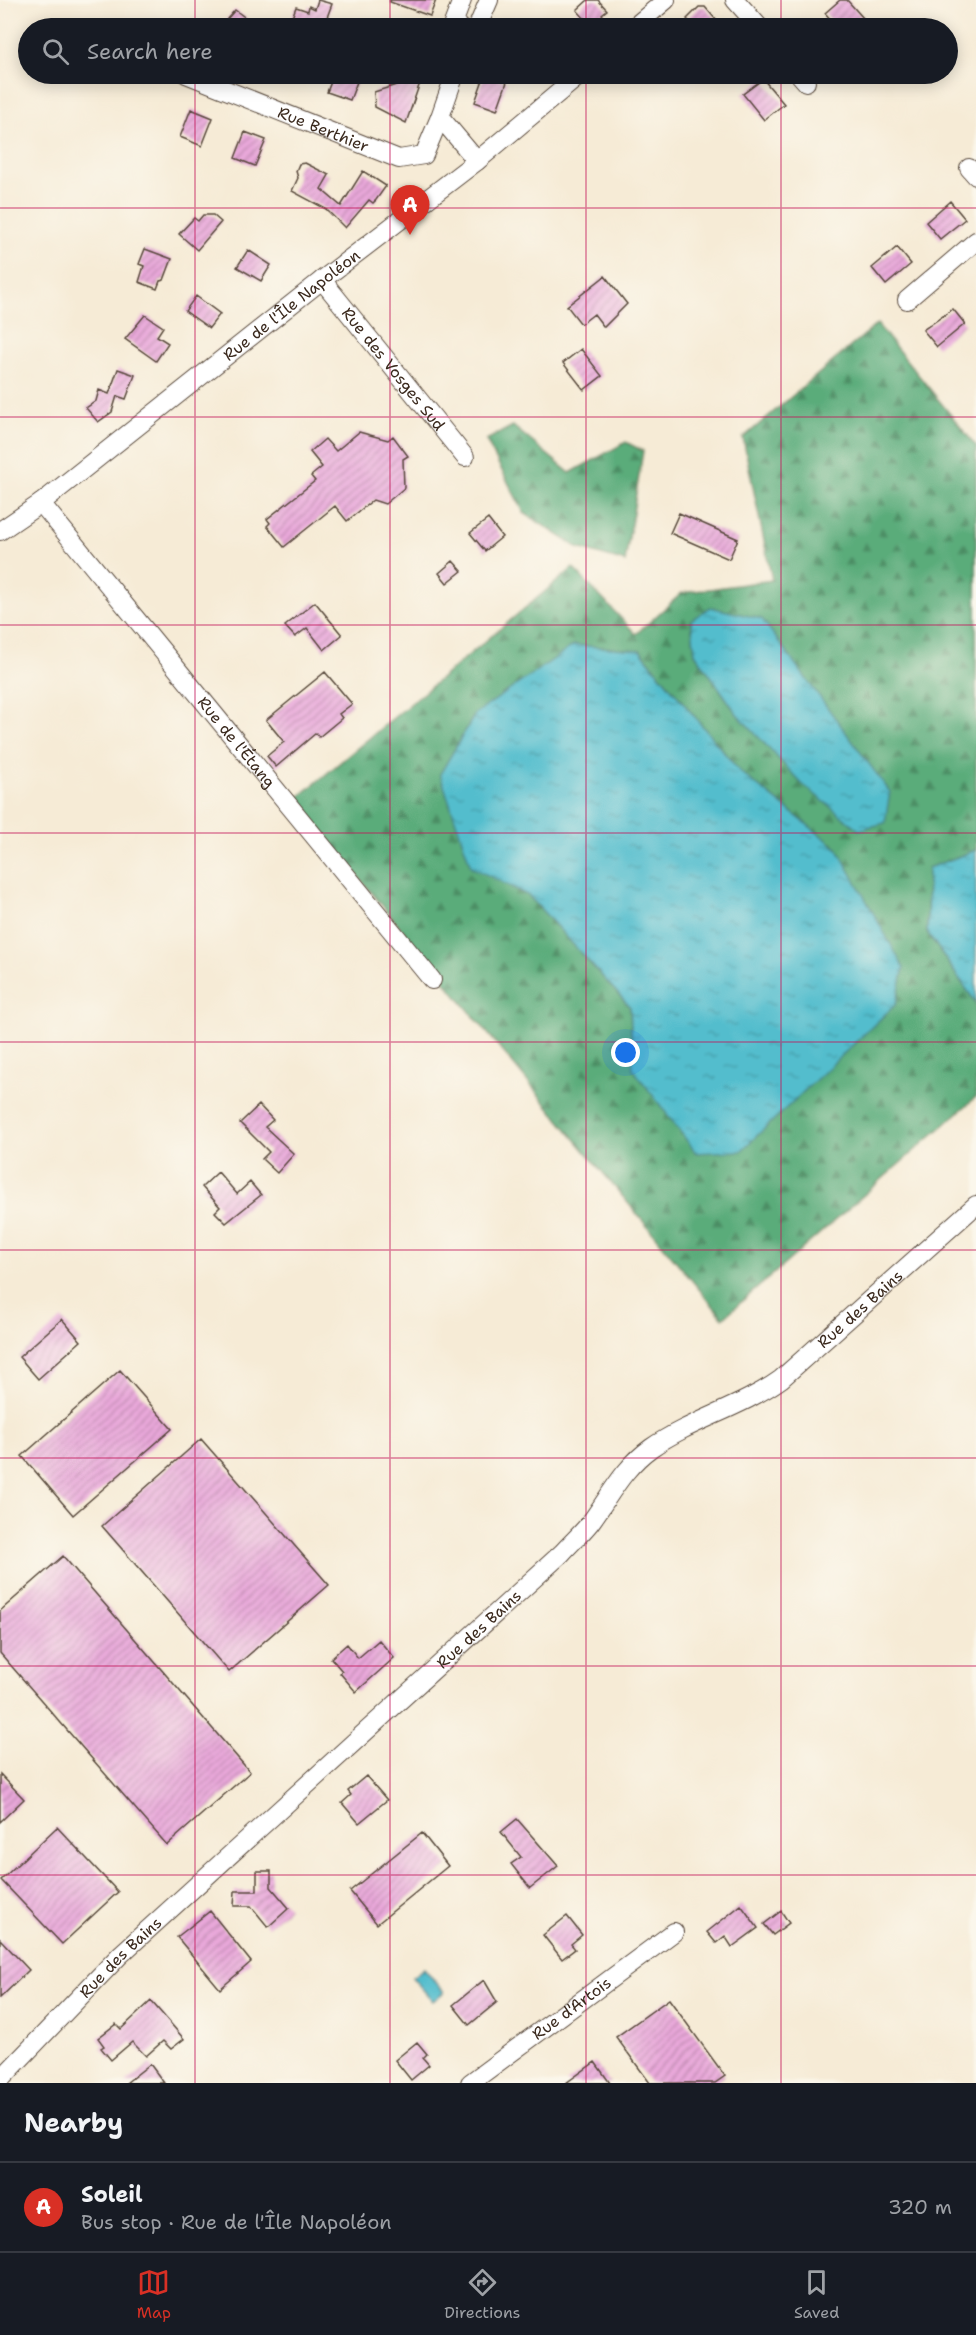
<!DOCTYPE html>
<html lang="en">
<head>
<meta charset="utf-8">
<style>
  body { margin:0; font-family:"Shantell Sans",sans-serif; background:#242831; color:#f1f3f6 }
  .you { position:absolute; left:626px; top:1053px; width:21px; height:21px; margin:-15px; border:4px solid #fff; border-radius:50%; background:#1a73e8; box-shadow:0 0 0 9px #1a73e833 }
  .badge { display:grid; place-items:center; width:39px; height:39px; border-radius:50%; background:#d93025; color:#fff; font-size:20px; font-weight:700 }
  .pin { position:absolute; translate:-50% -50px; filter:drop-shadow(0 2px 3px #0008) }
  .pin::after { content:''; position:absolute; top:32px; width:21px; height:18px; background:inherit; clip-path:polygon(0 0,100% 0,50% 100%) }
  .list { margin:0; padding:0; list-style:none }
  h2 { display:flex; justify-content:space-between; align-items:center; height:78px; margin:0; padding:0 24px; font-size:26px }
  h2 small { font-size:20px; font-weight:400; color:#9ea1a6 }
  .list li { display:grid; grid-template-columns:39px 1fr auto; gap:18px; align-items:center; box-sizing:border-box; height:90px; padding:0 24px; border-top:2px solid #363941 }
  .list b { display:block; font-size:22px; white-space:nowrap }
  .list p { margin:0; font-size:20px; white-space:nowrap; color:#9ea1a6 }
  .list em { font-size:20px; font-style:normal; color:#9ea1a6 }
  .icon { flex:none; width:33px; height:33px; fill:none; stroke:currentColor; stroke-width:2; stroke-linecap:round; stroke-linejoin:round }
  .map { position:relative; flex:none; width:976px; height:2083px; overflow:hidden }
  .search { position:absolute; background:#171b24; box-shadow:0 3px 15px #0003; left:18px; right:18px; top:18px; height:66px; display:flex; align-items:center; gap:15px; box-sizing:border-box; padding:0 21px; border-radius:33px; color:#9ea1a6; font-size:22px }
  .sheet { height:168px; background:#171b24 }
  nav { display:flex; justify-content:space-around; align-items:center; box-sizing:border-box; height:84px; border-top:2px solid #363941; background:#171b24; font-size:16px; color:#9ea1a6 }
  nav a { display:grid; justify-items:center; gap:3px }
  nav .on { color:#d93025 }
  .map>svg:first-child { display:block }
</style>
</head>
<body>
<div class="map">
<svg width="976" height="2083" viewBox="0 0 976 2083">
  <defs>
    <pattern id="forest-firs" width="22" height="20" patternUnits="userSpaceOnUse" patternTransform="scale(1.5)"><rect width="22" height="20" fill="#5aac7a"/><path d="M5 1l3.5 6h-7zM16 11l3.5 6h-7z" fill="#4c8c63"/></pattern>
    <pattern id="water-ripples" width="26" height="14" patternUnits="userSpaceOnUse" patternTransform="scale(1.5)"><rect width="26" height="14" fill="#52bdcd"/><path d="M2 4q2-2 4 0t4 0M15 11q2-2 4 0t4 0" fill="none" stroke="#459aa6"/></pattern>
    <pattern id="building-hatch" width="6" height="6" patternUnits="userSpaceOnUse" patternTransform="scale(1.5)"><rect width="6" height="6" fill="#e9a8da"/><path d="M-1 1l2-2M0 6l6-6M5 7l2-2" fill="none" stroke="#be89b0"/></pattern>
  </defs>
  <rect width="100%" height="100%" fill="#fbf7ec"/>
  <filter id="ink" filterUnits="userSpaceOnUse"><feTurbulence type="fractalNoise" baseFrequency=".0167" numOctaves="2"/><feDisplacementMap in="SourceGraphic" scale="12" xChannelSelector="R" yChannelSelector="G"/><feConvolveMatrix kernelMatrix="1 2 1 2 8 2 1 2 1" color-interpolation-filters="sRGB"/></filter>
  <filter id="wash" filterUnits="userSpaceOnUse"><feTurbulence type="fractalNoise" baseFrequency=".008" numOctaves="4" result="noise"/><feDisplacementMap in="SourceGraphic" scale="24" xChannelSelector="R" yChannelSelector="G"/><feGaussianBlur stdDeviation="1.35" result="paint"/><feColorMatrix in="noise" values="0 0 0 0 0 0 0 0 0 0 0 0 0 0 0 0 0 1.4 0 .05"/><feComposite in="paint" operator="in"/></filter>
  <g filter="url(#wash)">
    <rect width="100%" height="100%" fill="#f6ebd6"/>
    <path fill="url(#forest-firs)" stroke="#4a6b4c" stroke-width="1.5" fill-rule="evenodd" d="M877,324l99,122v404l-48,18 -1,64 49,71v94l-253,221 -428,-518 278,-232 63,66 46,-41 90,-13 -29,-142zM691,620l46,94 -42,-61zM640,650l100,122 97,76 -204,221 -3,-62 -101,-111z
      M513,426l57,47 56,-31 17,9 -18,111 -47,-14 -54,-35 -38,-73z"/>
    <path fill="url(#water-ripples)" stroke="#467476" stroke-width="1.5" d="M710,607l52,12 128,173 -5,31 -26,7 -57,-46 -65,-70 -42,-61 -4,-33z
      M574,645l66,5 100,122 97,76 67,120 -8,36 -155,147 -45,2 -63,-84 -3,-62 -101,-111 -58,-29 -31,-93 35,-60z
      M976,850v153l-49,-71 1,-64z
      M424,1968l20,24 -11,9 -21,-24z"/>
    <g id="blocks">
      <path fill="url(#building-hatch)" d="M318,0l14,4 -9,24h-35l8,-21 12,4 1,-5 6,3z
        M390,0h46l-6,16 -40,-14z
        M588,0h10l9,10 -5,4 2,3 -12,10 -15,-17z
        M840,0h7l25,28h-41l1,-7 -7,-8z
        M699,7h6l18,21h-28l-8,-9z
        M235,10l24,18h-40z
        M334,74h26l-10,26 -23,-8z
        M485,74l22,8 -10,28 -22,-8z
        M422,77l-16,46 -31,-16 -1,-15z
        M763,79l21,25 -20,16 -21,-26z
        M191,109l22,9 -11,28 -22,-9z
        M245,132l21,8 -11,26 -20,-8z
        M305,163l24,12 -8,14 20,17 22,-35 23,15 -10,14 -3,3 -4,-3 -24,28 -19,-19 -34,-18 6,-13 -2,-7 3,-7z
        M950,201l15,18 -25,20 -14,-17z
        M203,215h10l8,7 -24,28 -18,-16 15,-16 4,3z
        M897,247l14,17 -25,21 -14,-17z
        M145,249l27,10 -8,21 -4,1 -3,8 -18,-7 5,-16 -5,-2z
        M248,250l23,15 -10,16 -24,-14z
        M605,276l22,28 -23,23 -10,-13 -13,10 -14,-18z
        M196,296l24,18 -11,14 -24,-17z
        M953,309l12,15 -28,23 -14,-17z
        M145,315l18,12 -6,9 11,7 -12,18 -31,-22z
        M581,349l21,27 -18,14 -21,-27z
        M118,369l17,6 -9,24 -9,-3 -5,16 -14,10 -12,-14 10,-7 3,-11 10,4z
        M359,432l29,8 5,-4 15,20 -5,3 1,29 -19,16 -12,-4 -26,21 -12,-15 -51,41 -17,-21 3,-3 -3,-4 48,-38 -4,-5 11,-9 -12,-15 15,-13 11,12z
        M679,513l59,26 -9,20 -59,-26z
        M488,519l14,18 -17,14 -15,-18z
        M453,561l9,10 -15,12 -8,-10z
        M315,602l27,33 -18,15 -17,-22 -12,9 -10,-11z
        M325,672l27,32 -13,10 3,4 -23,19 -3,-4 -40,34 -9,-11 17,-14 -18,-22z
        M259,1105l14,15 -8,7 29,27 -17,19 -15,-14 7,-7 -29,-29z
        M218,1172l19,22 13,-12 11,13 -35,28 -11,-11 5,-5 -18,-20z
        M62,1319l19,22 -43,38 -19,-22z
        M120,1370l52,59 -99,86 -51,-59z
        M201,1439l128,146 -100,87 -127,-146z
        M63,1556l187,216 -83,73 -167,-192v-42z
        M379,1640l15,18 -38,34 -16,-19 2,-2 -11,-13 16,-14 11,14z
        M0,1774l24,25 -24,23z
        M366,1776l21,24 -28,23 -17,-20 9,-8 -3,-4z
        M517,1819l41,47 -28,22 -19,-24 10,-7 -20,-25z
        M57,1827l61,65 -56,52 -61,-64z
        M422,1833l26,33 -71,58 -27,-33z
        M257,1871h14v16l18,21 -21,19 -17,-21h-17l1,-15h22z
        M741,1905l17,23 -26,19 -7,-11 -9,7 -9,-11z
        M210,1911l41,51 -31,27 -43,-52z
        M781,1911l8,12 -16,12 -9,-11z
        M567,1916l15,19 -11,9 4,5 -13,10 -19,-24z
        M0,1939l29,31 -29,28z
        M484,1980l13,22 -28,23 -16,-20z
        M669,1999l56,77 -10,7h-65l-34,-46z
        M151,2001l33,38 -13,10 -8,-8 -17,15 -14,-14 -21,18 -10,-12 3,-2 -6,-8 18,-14 5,5z
        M417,2042l10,12 -4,4 6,7 -18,15 -16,-20z
        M595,2062l15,21h-44z
        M150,2064l14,19h-38z"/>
    </g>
  </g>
  <g filter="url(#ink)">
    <use href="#blocks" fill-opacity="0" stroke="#57473a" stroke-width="1.5"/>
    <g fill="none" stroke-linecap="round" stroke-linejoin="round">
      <defs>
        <g id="street">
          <path d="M735,0l25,28"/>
          <path d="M460,28l-7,-4 9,-24"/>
          <path d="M477,28l12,-28"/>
          <path d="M633,28l33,-28"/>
          <path id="s1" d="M186,74l213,85 25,-4 16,-38"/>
          <path d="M455,74l-15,43 37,44"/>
          <path d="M799,74l7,8"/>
          <path d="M969,168l7,8"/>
          <path id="s2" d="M322,280l143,177"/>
          <path d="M907,300l69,-59"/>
          <path id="s3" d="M41,503l391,477"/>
          <path id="s4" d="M0,531l41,-28 281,-223 155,-119 104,-87"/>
          <path id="s5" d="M0,2080l120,-125 442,-402c9,-10 20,-20 28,-30 20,-27 33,-55 61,-75 40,-28 90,-40 130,-69l195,-174"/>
          <path id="s6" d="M470,2083l204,-151"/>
        </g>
      </defs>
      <use href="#street" stroke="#57473a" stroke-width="20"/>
      <use href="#street" stroke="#fff" stroke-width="18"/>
    </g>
  </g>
  <path fill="none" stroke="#c2185b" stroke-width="1.5" stroke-opacity="0.55" d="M195,0v28M390,0v28M586,0v28M781,0v28M195,74v2009M390,74v2009M586,74v2009M781,74v2009M0,208h976M0,417h976M0,625h976M0,833h976M0,1042h976M0,1250h976M0,1458h976M0,1666h976M0,1875h976"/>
  <g text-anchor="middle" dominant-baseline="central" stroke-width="4.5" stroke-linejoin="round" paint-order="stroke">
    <g font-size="16" fill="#3b2a1e" stroke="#fbf7ec">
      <text stroke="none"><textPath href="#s1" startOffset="148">Rue Berthier</textPath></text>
      <text stroke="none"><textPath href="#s4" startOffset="369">Rue de l'Île Napoléon</textPath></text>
      <text stroke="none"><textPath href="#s2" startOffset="114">Rue des Vosges Sud</textPath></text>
      <text stroke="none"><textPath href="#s3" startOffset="309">Rue de l'Étang</textPath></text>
      <text stroke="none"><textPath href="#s5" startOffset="1162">Rue des Bains</textPath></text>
      <text stroke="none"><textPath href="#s5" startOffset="658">Rue des Bains</textPath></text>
      <text stroke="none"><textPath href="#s5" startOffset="172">Rue des Bains</textPath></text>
      <text stroke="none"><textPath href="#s6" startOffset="126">Rue d'Artois</textPath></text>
    </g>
  </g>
</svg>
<div class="you"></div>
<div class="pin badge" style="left:410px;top:235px">A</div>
<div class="search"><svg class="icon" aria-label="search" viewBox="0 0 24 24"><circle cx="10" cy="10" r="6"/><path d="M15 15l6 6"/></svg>Search here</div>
</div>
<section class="sheet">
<h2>Nearby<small></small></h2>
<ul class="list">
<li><span class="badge">A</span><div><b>Soleil</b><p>Bus stop · Rue de l'Île Napoléon</p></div><em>320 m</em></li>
</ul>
</section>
<nav>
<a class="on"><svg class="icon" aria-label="map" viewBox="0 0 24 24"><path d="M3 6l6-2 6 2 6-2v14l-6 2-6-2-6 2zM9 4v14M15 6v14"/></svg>Map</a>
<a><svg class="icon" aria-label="directions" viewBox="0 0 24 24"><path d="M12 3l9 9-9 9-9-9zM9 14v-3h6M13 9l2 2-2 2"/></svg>Directions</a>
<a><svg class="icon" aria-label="saved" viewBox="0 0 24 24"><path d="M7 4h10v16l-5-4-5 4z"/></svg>Saved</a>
</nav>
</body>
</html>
